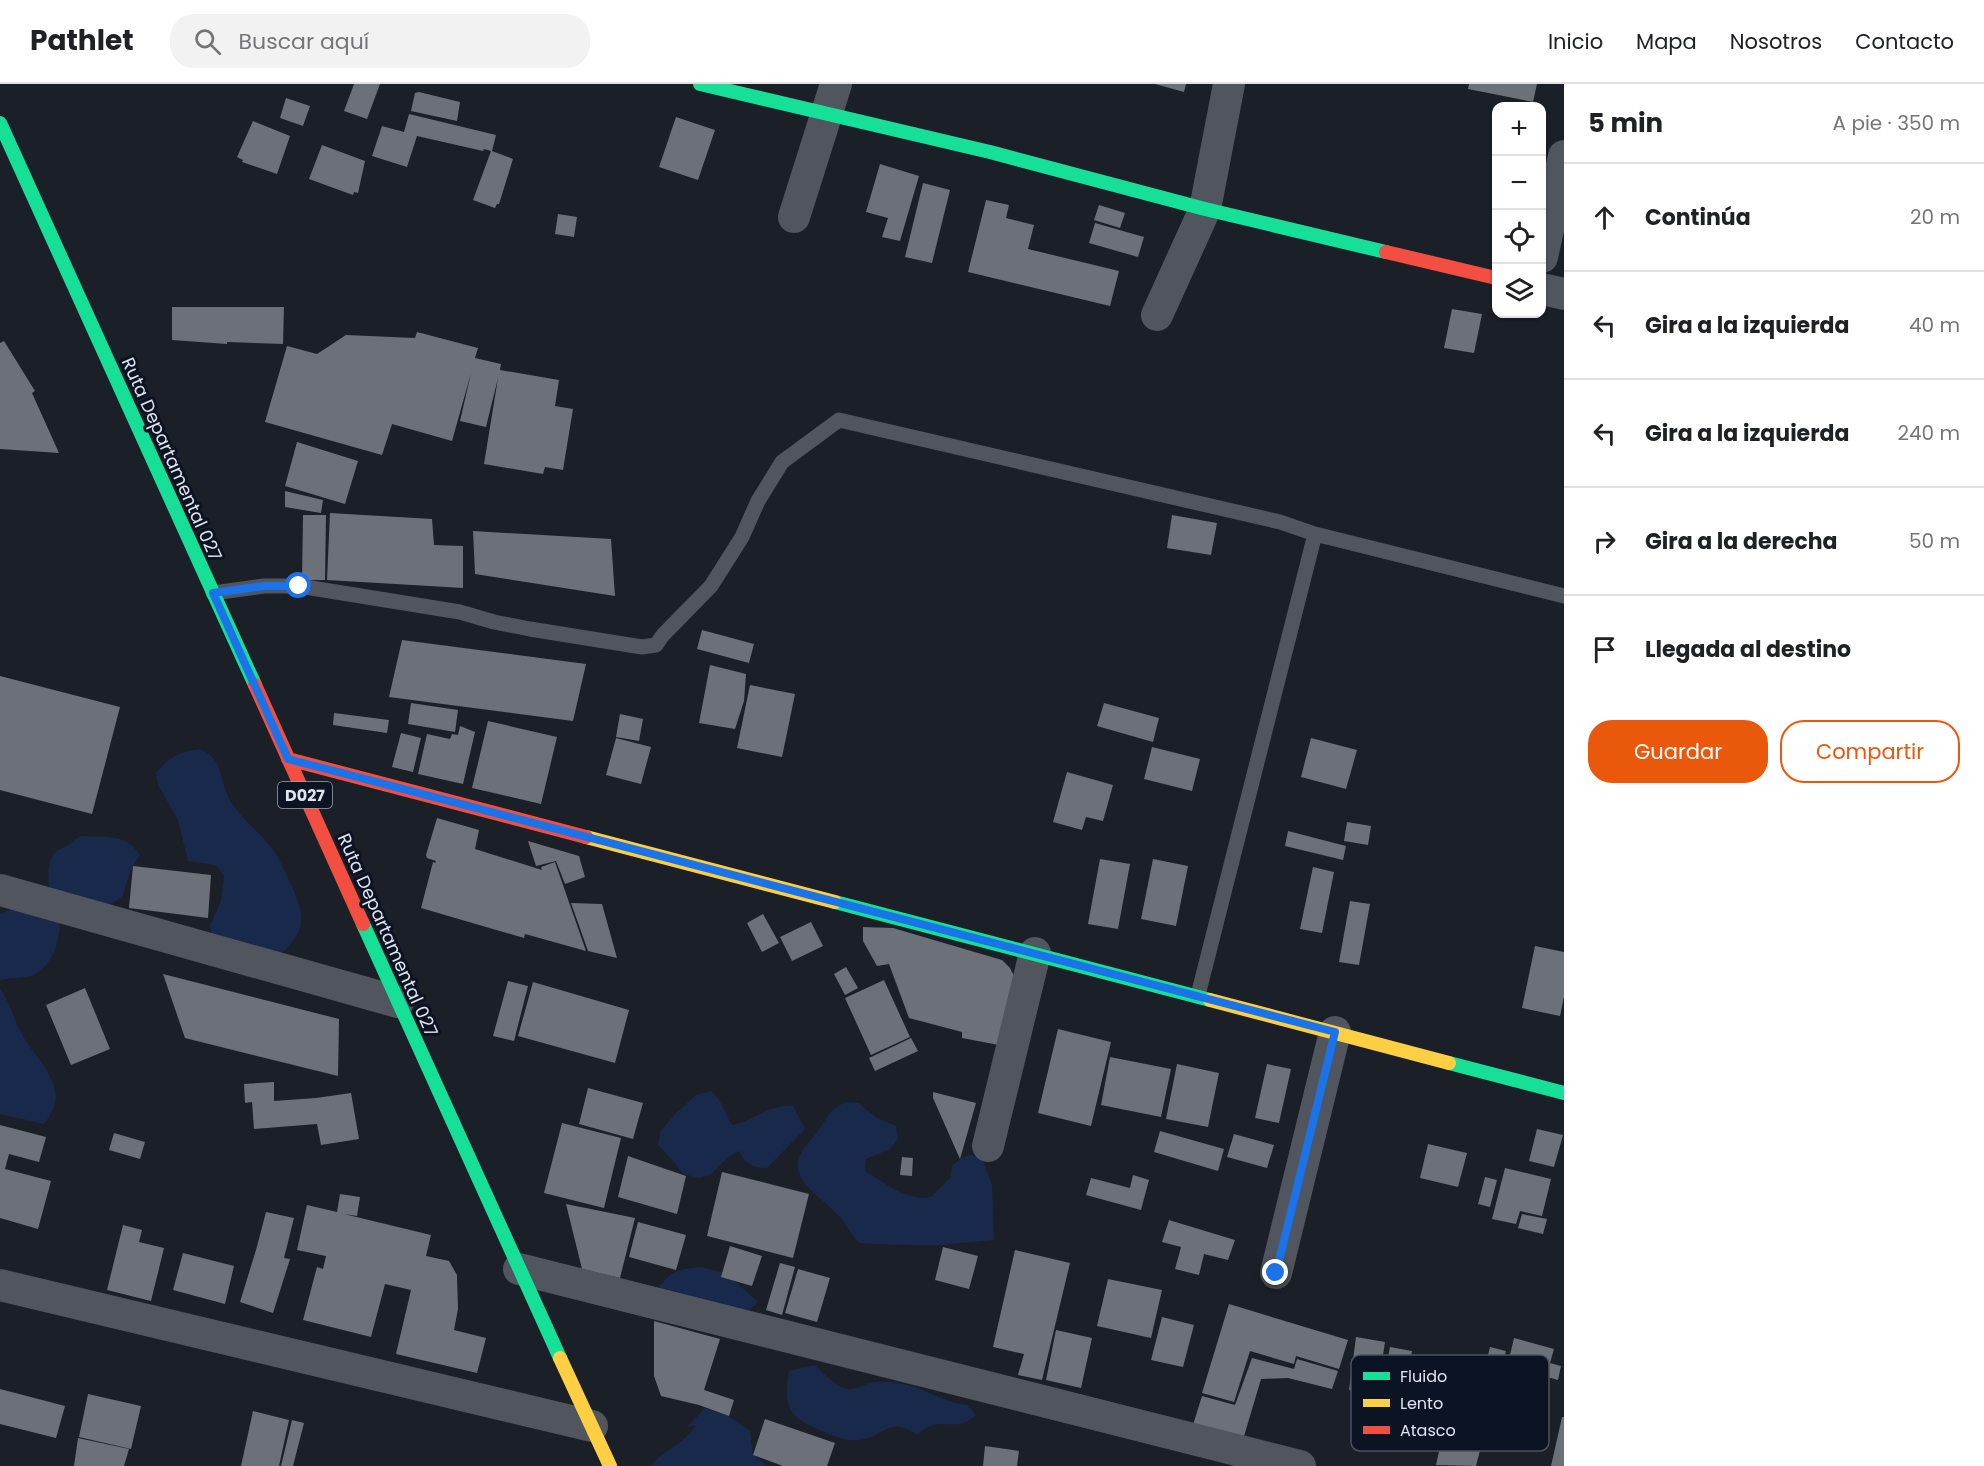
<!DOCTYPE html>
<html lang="es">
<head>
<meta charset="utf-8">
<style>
  body { margin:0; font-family:Poppins,sans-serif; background:#f2f2f2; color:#202124 }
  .controls { position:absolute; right:18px; top:18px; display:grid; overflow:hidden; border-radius:12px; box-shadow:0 2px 4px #0004 }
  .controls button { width:54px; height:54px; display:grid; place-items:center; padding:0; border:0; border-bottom:2px solid #e0e0e0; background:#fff; color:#202124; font:30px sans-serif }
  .stop { position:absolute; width:18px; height:18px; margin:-14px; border:4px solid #1a73e8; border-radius:50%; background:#fff }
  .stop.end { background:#1a73e8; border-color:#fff; box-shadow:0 2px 6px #0008 }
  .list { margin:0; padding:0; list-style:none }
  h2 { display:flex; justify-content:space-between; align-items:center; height:78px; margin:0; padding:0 24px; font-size:26px }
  h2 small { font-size:20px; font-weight:400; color:#757577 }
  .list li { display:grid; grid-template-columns:39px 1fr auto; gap:18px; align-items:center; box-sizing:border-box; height:108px; padding:0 24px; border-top:2px solid #e0e0e0 }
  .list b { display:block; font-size:22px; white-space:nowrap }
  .list em { font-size:20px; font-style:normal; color:#757577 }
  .actions { display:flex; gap:12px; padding:18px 24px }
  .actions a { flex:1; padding:14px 0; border:2px solid #ea580c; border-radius:24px; text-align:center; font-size:21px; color:#ea580c }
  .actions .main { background:#ea580c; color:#fff }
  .icon { flex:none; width:33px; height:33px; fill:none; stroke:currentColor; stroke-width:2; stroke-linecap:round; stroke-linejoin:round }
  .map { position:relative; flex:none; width:1564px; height:1382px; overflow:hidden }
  header { display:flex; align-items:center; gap:36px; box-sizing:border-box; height:84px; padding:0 30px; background:#fff; border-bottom:2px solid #e0e0e0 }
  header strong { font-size:28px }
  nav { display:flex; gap:33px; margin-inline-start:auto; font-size:21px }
  .search { width:420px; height:54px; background:#f2f2f2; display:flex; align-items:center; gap:15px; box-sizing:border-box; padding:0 21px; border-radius:24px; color:#757577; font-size:22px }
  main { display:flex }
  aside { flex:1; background:#fff }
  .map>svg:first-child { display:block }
</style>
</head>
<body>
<header>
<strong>Pathlet</strong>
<div class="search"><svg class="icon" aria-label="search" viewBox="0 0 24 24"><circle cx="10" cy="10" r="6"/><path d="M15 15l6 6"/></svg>Buscar aquí</div>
<nav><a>Inicio</a><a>Mapa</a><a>Nosotros</a><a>Contacto</a></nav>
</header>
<main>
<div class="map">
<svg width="1564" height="1382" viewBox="0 0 1564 1382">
  <rect width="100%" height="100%" fill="#1b1f27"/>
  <path fill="#19294c" d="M200,665c26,12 18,32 31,53 11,17 28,30 40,45 8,10 12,21 18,33 15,32 21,51 -11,76l-66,-18 -2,-13 11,-24 3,-26 -9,-10 -27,-4 -10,-41 -20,-35 -2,-12c13,-16 25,-22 44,-24z
    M83,752c23,2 43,-3 57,19l-9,14 -8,26 -5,5 -12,5 -57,-17c-1,-12 -2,-30 8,-37 4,-3 10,-4 14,-8 5,-4 6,-6 12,-7z
    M20,823l40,10c0,22 -5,47 -27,58 -11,5 -23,1 -33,6v-68z
    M0,905c10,13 13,27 20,42 16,31 55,56 24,93l-44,-10z
    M711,1007c12,10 13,21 21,34 22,-4 38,-22 61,-19l12,23 -38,39c-15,0 -21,-4 -28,-17l-11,6 -18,18 -11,3 -16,-4 -8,-11 -17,-18 2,-13 16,-19 20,-18z
    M846,1018l12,1 19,15 19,8 2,13 -8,10 -24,10 -1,12 32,20 22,7 12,-1 19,-19 2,-12 8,-7 11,-5 12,7 9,24 2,55 -44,4c-7,3 -79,0 -91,-1 -9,-10 -14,-21 -23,-30 -12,-14 -41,-29 -38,-51 1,-12 13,-21 20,-31 11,-15 10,-21 28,-29z
    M701,1183l25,6 32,29 -19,17 -81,-30c13,-20 21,-19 43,-22z
    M815,1281c9,8 17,19 29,23 10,4 17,-3 26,-5 8,-2 19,-1 28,0 24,3 45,20 70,22l8,10c-4,3 -8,7 -13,8 -21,5 -25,-6 -46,12 -28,-21 -32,3 -59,5 -12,1 -21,-3 -31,-7 -36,-14 -45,-22 -38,-62z
    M705,1324l24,8 21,15 3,24 15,11h-117c13,-17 31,-20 45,-41l-9,2z"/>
  <path fill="#6c7078" d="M354,0h26l-13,35 -23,-8z
    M1155,0h31l-2,8z
    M1469,0h68l-4,18 -65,-13z
    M419,8l41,10 -3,19 -46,-10 4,-18z
    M286,14l24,8 -7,20 -23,-8z
    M409,30l87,21 -4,16 21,8 -14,45h-2l-2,4 -22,-8 18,-49 -7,-2 -1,2 -66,-15 -10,31 -35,-11 10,-30 22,6z
    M676,33l39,13 -17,50 -39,-13z
    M253,37l37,15 -13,38 -35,-12 1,-2 -6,-3z
    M322,61l43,16 -7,32 -4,-1 -1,3 -44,-16z
    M880,80l39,12 -19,65 -18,-4 6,-19 -22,-6z
    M923,99l27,7 -18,73 -27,-6z
    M986,116l23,5 -3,13 28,7 -6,24 91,22 -9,35 -142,-34z
    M1099,121l26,8 -5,15 -26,-8z
    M558,130l19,3 -3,20 -19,-3z
    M1095,139l49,14 -6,20 -49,-14z
    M172,223h112l-1,37 -56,-2v2l-55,-4z
    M1452,225l30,5 -8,39 -30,-5z
    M417,248l61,16 -3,10 26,6 -1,6 59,10 -4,26 18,3 -10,61 -18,-3 -2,7 -59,-10 14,-86 -12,49 -26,-6 11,-48 -19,68 -60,-17 -10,31 -117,-33 22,-76 30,8 29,-19 69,3z
    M4,257l31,50 -3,2 27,60 -59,-4v-106z
    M297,358l61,19 -13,43 -60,-18z
    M285,407l38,9 -2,13 -36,-6z
    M330,429l102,6 2,26 29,1v42l-136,-8z
    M303,431h23l-1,65h-23z
    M1172,431l45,8 -6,32 -44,-7z
    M473,447l138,8 4,57 -140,-22z
    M702,546l52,14 -5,19 -52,-14z
    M402,556l184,24 -13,57 -184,-24z
    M710,581l36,9 -2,27 -9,28 -36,-6z
    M0,592l120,31 -28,107 -92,-24z
    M750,601l45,9 -13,63 -45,-9z
    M411,619l47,7 -3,22 -47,-8z
    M1104,619l55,15 -6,24 -56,-16z
    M334,629l55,7 -2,13 -54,-8z
    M620,630l23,5 -4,22 -23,-4z
    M488,637l69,16 -16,67 -69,-16z
    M460,642l15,6 -12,52 -45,-10 9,-40 23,5 2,-5 6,1z
    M401,649l20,5 -8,34 -21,-5z
    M616,654l35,9 -10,37 -35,-9z
    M1311,654l46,12 -11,39 -45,-12z
    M1152,663l48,12 -8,32 -48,-12z
    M1067,688l46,13 -10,36 -17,-4 -4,13 -29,-8z
    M437,734l42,12 -4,19 67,21 -1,-3 14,-5 31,89 -61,-17 -1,4 -103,-30 12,-46 2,1 1,-2 -9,-3 -1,-3z
    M1347,738l24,4 -3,19 -24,-4z
    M1288,747l58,15 -3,14 -58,-14z
    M528,757l51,15 6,21 -20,7 -9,-23 -20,5z
    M1100,775l30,5 -12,65 -30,-5z
    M1153,775l35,7 -12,60 -35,-7z
    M133,782l78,9 -3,43 -79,-10z
    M1313,783l21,5 -12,61 -22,-4z
    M1350,817l20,3 -11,61 -20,-3z
    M571,819l31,1 15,54 -29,-7z
    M763,830l16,29 -17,9 -15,-29z
    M811,838l12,24 -31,15 -12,-24z
    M863,843l30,1 109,32 8,8 6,12 -12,66 -42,-8v-6l-53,-14 -20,-54 -12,2 -14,-25z
    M1535,862l29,6v45l-4,19 -38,-8z
    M846,883l12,21 -13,7 -11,-21z
    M163,890l176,45 -1,57 -153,-38z
    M884,896l26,57 -39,18 -26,-57z
    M508,897l20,5 -14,55 -21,-5z
    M533,898l96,28 -14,53 -97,-27z
    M85,904l25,61 -39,16 -25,-60z
    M1058,945l53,13 -20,84 -53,-13z
    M911,954l7,13 -43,20 -6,-13z
    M1110,973l61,12 -10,48 -60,-12z
    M1177,980l42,9 -11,54 -42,-8z
    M1267,980l24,5 -12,54 -24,-5z
    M274,998v19l42,-3 35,-5 8,46 -38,6 -4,-21 -63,5 -2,-27 -7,1 -1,-19z
    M588,1004l55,15 -10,36 -54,-15z
    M933,1008l43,11 -16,56 -27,-61z
    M562,1039l59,15 -17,70 -60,-15z
    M0,1041l46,12 -7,25 -30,-8 -4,15 46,12 -13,48 -38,-11z
    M1537,1045l26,6 -9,32 -25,-6z
    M1160,1047l64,18 -6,22 -64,-19z
    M114,1049l31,9 -5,17 -31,-9z
    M1234,1050l40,11 -7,23 -40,-11z
    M1428,1060l39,9 -9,34 -38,-9z
    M628,1072l58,20 -9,38 -59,-17z
    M902,1073l11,1 -1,18 -12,-1z
    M1505,1084l46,11 -9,37 -22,-5 -4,13 -24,-5z
    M722,1088l87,22 -16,64 -86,-22z
    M1133,1091l16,5 -8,30 -55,-15 5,-17 39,10z
    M1485,1093l12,3 -7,27 -12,-3z
    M340,1110l20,3 -3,19 -13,-2 87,21 -5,21 23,5 8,14 1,34 -4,21 32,8 -9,35 -81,-19 15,-64 -26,-6 -14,53 -68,-17 14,-53 6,2 3,-13 -29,-6 10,-45 30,7z
    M566,1120l69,14 -15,60 -38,-9z
    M266,1128l28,6 -10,40 6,1 -17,54 -33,-11 16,-52z
    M1522,1130l25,5 -4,15 -25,-6z
    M1169,1136l66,20 -7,20 -24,-6 -5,21 -24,-6 6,-22 -19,-5z
    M638,1138l48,13 -10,35 -47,-13z
    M123,1141l19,5 -3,12 25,6 -13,53 -44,-11z
    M730,1162l32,10 -10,30 -31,-9z
    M943,1163l35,9 -9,33 -34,-9z
    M1015,1166l55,13 -28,117 -24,-5 6,-21 -31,-7z
    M183,1169l51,13 -9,38 -52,-14z
    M780,1179l15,4 -13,48 -16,-5z
    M798,1185l32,9 -13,44 -32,-9z
    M1108,1195l54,11 -11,48 -54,-12z
    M1229,1220l119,36 -9,29 -43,-13 -2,8 -44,-13 -16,51 -32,-9z
    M1162,1233l32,8 -11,42 -32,-7z
    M654,1237l66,18 -16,51 30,10 -5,16 -30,-11 -38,-9 -7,-20z
    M1056,1246l36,8 -11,50 -35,-8z
    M1356,1253l29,5 -8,52 -28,-4z
    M1514,1254l40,11 -4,14 11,3 -3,14 -11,-3 -2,10 -40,-11z
    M1390,1263l22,4 -7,37 -22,-5z
    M1490,1263l16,4 -7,25 -15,-4z
    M1252,1274l42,11 3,-10 41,12 -6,18 -44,-11 -27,1 -19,64 -50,-15 10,-32 33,9z
    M0,1305l65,17 -9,32 -56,-14z
    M88,1310l53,12 -10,43 -52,-12z
    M253,1327l36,9 -10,46h-38z
    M1447,1331l39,12 -10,39 -40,-1z
    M1562,1333h2v49h-13z
    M765,1335l70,24 -8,23h-44l-30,-11z
    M292,1336l12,3 -11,43h-12z
    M78,1354l51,11 -5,17h-50z
    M985,1362l34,5 -2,15h-34z"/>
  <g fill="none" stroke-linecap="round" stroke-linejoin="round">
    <path stroke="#50555e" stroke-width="15" d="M213,509l51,-7h35l161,26 34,10 36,7 112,18 14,-2 7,-10 48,-49 31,-49 16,-36 24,-39 57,-42 441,102 35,12 249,62
      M1198,911l117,-461"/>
    <path stroke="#50555e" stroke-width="32" d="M794,133l42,-133
      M1542,173l22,-101
      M1542,205l22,5
      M1157,231l48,-106 24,-125
      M0,806l398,112
      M988,1062l47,-193
      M519,1185l781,197
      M1276,1189l59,-241
      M0,1201l592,141"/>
    <path stroke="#16e098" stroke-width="14" d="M700,0l290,68 215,57 181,43
      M0,39l255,562
      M835,818l375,98
      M363,840l197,434
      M1449,979l115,30"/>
    <path stroke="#ffcf43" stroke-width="14" d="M586,753l249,65
      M1210,916l239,63
      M560,1274l50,108"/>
    <path stroke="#f24e42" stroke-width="14" d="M1386,168l110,26
      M255,601l108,239
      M288,675l298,78"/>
  </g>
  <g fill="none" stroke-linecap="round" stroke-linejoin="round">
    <path stroke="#1a73e8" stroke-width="8" d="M299,502h-35l-51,7 75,166 1047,273 -59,241"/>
  </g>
  <g text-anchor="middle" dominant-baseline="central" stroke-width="6" stroke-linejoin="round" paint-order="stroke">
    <rect fill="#0c1323" stroke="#9fa5b2" stroke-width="1.5" x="278" y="698" width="54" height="26" rx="4.5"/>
    <g font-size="16" font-weight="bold" fill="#dee4f0">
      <text x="305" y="711">D027</text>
    </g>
    <g font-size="18" fill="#dee4f0" stroke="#0c1323">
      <text transform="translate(172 375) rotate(66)">Ruta Departamental 027</text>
      <text transform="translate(388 851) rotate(66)">Ruta Departamental 027</text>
    </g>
  </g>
  <rect x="1351" y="1271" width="198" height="96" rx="9" fill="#0c1323" stroke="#4b5260" stroke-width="1.5"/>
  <rect x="1363" y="1288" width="27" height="8" fill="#16e098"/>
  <rect x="1363" y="1315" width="27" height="8" fill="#ffcf43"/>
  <rect x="1363" y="1342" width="27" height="8" fill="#f24e42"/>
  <g font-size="16" fill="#dee4f0">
    <text x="1400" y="1298">Fluido</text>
    <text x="1400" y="1325">Lento</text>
    <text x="1400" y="1352">Atasco</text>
  </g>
</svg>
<div class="controls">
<button>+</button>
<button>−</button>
<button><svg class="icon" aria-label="locate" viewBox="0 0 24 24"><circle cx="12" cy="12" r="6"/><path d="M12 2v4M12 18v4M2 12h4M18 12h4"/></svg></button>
<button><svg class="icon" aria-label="layers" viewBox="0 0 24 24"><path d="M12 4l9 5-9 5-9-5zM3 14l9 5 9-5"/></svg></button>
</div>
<div class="stop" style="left:299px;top:502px"></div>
<div class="stop end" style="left:1276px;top:1189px"></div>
</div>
<aside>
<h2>5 min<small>A pie · 350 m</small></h2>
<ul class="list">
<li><svg class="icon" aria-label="ahead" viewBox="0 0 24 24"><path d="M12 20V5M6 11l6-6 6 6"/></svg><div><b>Continúa</b></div><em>20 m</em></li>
<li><svg class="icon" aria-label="left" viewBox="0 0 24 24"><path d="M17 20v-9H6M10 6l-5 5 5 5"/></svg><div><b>Gira a la izquierda</b></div><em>40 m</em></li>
<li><svg class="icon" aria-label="left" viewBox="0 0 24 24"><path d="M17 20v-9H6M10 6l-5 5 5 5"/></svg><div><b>Gira a la izquierda</b></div><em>240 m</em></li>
<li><svg class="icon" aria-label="right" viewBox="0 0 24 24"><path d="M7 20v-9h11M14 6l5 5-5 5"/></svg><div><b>Gira a la derecha</b></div><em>50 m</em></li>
<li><svg class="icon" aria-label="arrive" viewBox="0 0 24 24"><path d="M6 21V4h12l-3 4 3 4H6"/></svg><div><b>Llegada al destino</b></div></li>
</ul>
<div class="actions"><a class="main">Guardar</a><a>Compartir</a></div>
</aside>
</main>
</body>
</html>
